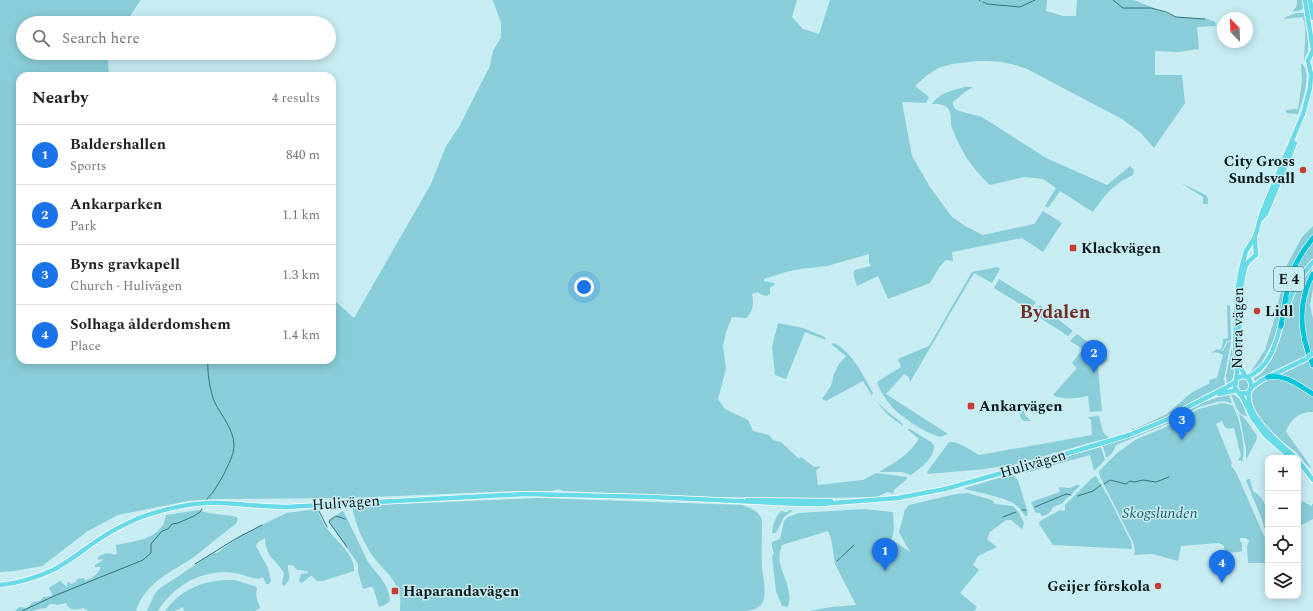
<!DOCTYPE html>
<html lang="en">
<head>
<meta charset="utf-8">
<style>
  body { margin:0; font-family:Spectral,serif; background:#f6f6f6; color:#222 }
  .controls { position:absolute; right:12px; bottom:12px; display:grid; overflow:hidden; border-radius:8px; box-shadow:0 2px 10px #0003 }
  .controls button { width:36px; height:36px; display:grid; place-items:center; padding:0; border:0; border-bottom:1px solid #e0e0e0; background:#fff; color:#222; font:20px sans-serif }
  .compass { position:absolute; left:1217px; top:12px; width:36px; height:36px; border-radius:50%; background:#fff; box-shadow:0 2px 10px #0003; rotate:337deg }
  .you { position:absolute; left:584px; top:287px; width:14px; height:14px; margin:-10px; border:3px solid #fff; border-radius:50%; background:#1a73e8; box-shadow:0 0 0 6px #1a73e833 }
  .badge { display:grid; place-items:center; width:26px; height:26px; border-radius:50%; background:#1a73e8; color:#fff; font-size:13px; font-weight:700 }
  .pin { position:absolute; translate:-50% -33px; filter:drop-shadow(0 1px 2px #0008) }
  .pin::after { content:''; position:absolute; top:21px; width:14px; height:12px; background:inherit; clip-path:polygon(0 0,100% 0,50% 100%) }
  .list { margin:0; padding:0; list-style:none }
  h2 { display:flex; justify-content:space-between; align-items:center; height:52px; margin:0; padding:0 16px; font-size:17px }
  h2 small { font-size:13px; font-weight:400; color:#767676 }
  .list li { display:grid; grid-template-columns:26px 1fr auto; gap:12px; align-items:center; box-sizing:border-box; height:60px; padding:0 16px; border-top:1px solid #e0e0e0 }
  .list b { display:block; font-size:15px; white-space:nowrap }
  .list p { margin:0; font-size:13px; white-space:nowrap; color:#767676 }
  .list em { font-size:13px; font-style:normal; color:#767676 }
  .icon { flex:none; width:22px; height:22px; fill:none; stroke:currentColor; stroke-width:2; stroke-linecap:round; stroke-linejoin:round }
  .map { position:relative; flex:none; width:1313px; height:611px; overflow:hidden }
  .search { position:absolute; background:#fff; box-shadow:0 2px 10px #0003; left:16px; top:16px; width:320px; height:44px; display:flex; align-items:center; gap:10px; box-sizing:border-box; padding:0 14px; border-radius:22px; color:#767676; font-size:15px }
  .panel { position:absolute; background:#fff; box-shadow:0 2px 10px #0003; left:16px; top:72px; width:320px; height:292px; border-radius:12px }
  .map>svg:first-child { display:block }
</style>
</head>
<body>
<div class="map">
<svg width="1313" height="611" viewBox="0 0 1313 611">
  <rect width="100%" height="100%" fill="#c7ecf2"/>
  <path fill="#89cdd8" d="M0,0h141l-9,13 -5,10h-104v30h90l-5,9 1,14h-89v284h312v-62l22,20 77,-134 15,-38 13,-19 31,-61 3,-15 8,-14v-14l-8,-23h304l-5,17 11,12 16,5 11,-34h217l-1,11 17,5h13l1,-16h57l42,17 32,2 7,3 1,4 -19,1 2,22 -21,3 -23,-1v24h27l3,28 -31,45 -13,-15 -19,-14 -95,-50 -12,-4 -13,-3 -14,-1h-10l-26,3 -14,4 -12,8 -11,10 14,11 -3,6 -24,-1 10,54 18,31 22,30 13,9 18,9 51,-11 9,-13 19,12 -19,29 -21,-14 -70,14 1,9 -7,-1 -6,6 -10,17 -42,16 -10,-23 -21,10 -4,-13 2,-3 16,-4 -2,-4v-8l-42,12 -27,3 -14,3 -22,7v2l10,2 1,2 -5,2v6l-3,3 -5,-1 -4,-3 -6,2c2,10 1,16 -5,24l-15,-1 -6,15 -3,14 3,23 -8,30 7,10 23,11 5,11 16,4 4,5 8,2 18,17 2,-2 13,10 6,-1v1l-4,4 2,14 45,-5 13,-7 30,4 1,2 -13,11 -1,4 -6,-2 -10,5 -59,1 -107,-1 -148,-6 -5,-2 -6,2h-38l-167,7 -132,1 -27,2 -70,14 -30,16 -46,35 -28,5 -14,1z
    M1297,0h5l1,8 -2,2 -7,2 -1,-2c4,-2 4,-6 4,-10z
    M1296,13h8l4,29v9l-4,9c0,-11 4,-34 -2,-43l-18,2c2,-3 8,-4 12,-6z
    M1301,63c12,9 1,39 -3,51l-12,-1v-3l12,-1 4,-28z
    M965,87h8l-8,5 -12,10v3l2,4 4,2 23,6 64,41 61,27 23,-19 4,4 -1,5c-21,10 -27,19 -40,37l-33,-21 -12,17 -3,-2 11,-18 -13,-9 -19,-2 -34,8c-19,-18 -28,-32 -38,-57 -2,-5 0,-13 -3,-18 -3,-6 -11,-6 -17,-6 7,-11 21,-14 33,-17z
    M1181,183l25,12 2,4v5h-5v-7z
    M1313,226v8l-16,22 -10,23 -8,48 -4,11 -14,26 -4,5 -7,4 15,-23 10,-33 12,-52 15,-28z
    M1313,242v17l-15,18 -10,16 6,-21 9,-17z
    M1313,265c-1,8 -6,16 -9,23 -7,23 -5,46 2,68l-51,27 -1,-5c7,-3 10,-8 15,-15 13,-21 14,-38 21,-61 4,-13 13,-27 23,-37z
    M998,267l2,2 -8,14 -18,-10 -64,109 -1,-5 -5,-3 -18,20 62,40 -8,3c-25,-9 -54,-28 -63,-55l24,-15 -3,-8 31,-13 43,-74z
    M1313,277v11l-3,17 3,14v32l-3,2 -6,-25 1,-23z
    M999,279l37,23 -6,8 -36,-22z
    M1040,305l33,26 -5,5 -34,-22z
    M1227,305l3,1 1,34 -5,2 -3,7 -2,1 -1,-1 2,-1 1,-9 5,-1z
    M778,323l25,5 22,9 1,3 -21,-8 -19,47 -11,-4 -3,-28z
    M1077,334l29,21 2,5 -9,6 -1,3 4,42 -12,1 -2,-16c-12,2 -24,5 -35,-1l24,-27 -5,-5 11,-14 -13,-8z
    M1231,341l-7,38 1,6 2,-1 -1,-8 6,-29c1,7 4,27 0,33 -4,8 -17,10 -24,13 -14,7 -64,39 -75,37l-1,-2 3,1 32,-15 24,-21 19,-10 -1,-3 8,-2 6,-23 -7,-3 -5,1 6,-4 6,2 4,-8z
    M834,343c19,10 29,32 39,50l-1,3 -9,-15 -37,20 -4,-2 9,-13 3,-12 5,-10 7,-8 -15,-12z
    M1309,360l4,10v21l-31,-17z
    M1275,378c13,0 28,12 38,19v15c-13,-1 -22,7 -27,19l3,5 22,31 -1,1c-6,-5 -9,-11 -14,-16 -3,-3 -7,-5 -10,-7 -21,-18 -59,-56 -11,-67z
    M1237 385a6 6 0 1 1 12 0a6 6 0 1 1-12 0Z
    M1228,394c12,-1 15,12 19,22 -11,-1 -12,-15 -16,-21h-2l3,8 -9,-2 -6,1 -18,5 -32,17 -51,21 -3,7 -5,5h-2l-3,-11 47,-16 48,-26z
    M876,401l13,12 12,9 2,4 -15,-11z
    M1222,403l10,2c7,9 15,46 10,56l-4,-1 3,-4 -7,-28c-9,1 -8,2 -12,-7l-6,3 16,39 -1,3 5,6 32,73v18h-20l-1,-16 2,-7 -3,-2h-6v3l2,2v8l-3,1 -14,1 -1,-7 -5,-3 -38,3 -3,15 -25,-7 -19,1 1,-5 -2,-8 -33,-65 -1,-6 17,-17 19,-14 33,-14 31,-17z
    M1023,408l2,7 6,6h-7c-6,-4 -4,-8 -1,-13z
    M1239,413l7,7 11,16 -1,5 -10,19v-11z
    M1099,416l4,16 6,6 -20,5 -83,24 -3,-1 -18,3 -57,5 -1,-2 22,-30c10,-1 20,7 30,13l113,-20 -1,-15 -3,-3z
    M907,429h3l21,13 3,3c1,13 -13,23 -23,30l-9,-3h-23c18,-11 28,-16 40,-33z
    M1101,447l4,13 -11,11 -4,-16 -65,18 4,-6z
    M1009,475h4l5,5 10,34 -1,2h-2c-2,-3 -5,-8 -8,-10 -7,-8 -41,-14 -52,-17v-1z
    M1096,476l13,22 22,44 1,7 -79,-4 -14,-21 1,-3 20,-11 5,1v-6l27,-27z
    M1248,479h2l3,12c18,11 15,30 15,48l-7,-22 -14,-34 -1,-2z
    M1076,485h3l1,1 -19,18 -8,3c-2,5 -5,8 -11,9l-2,-3h-3l-2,-1 -4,-10 29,-10 -1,-5c6,0 12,3 17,-2z
    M968,493l24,7 3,4 18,2 6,7 5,10 -2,6 -11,-9h-5l-16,12 -3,7 10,8 -19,9 -5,9 6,5 -19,23 17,14 -3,4h-165l22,-4 25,-2 -21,-41 -4,-26 -3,-7 -46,14c-8,21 5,29 7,49 1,4 0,9 -1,13l-6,-1 -6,-15 -4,-34 2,-4 -2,-6v-5l8,-3 4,-18 4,-4 11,-4 65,-4 28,3 1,1 1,16 -2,9 -1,1 19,13 -11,-20 6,-22 4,-5 47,-11z
    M538,498l204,7c8,3 17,6 20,15 0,16 -1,32 0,48 1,9 6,28 -1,37 -4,4 -9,5 -14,6h-347c0,-5 1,-11 0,-16 -4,-17 -19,-27 -28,-40 -10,-15 -17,-32 -20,-49z
    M1303,501l4,3 5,2v-2h1v15l-15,8v-23z
    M317,509c2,5 4,10 7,15 7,13 32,30 30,47l-32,10h-5l-5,-5c-5,1 -6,5 -11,7l-2,-2 2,-7 7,-1 -1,-2 -10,-1 -4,-5h-5c-1,9 6,12 -4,21l-2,-2 2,-11c-9,-15 -18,-15 -19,-35l-8,5 -1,3 12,22 3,13 -2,3h-3l-3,-7c-8,4 -15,-1 -23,-3 -33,-7 -65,9 -82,37h-11l7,-16 5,-6 54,-36h4l23,-17 36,-18 11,-5z
    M198,510c12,5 26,4 39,7 2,4 -1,7 -4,9 -14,10 -26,21 -39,31 -22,15 -49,25 -58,54h-48l-4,-3c-9,2 -15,3 -18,-5l-9,2 -3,-1h-4l-4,4 -8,1 -5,2h-18l4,-4 8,1 6,-6 7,-1 3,-4 9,-1v-2l-3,-6 11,-7 7,6v-4l2,-1 2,2 5,-2 1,-3 7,-1 1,3c8,-3 13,-7 16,-14h-6v-2l8,-5 -1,-1 -4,1v-3c5,-4 11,-5 17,-2l2,-2 -1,-5v-3c20,-4 47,-6 50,-30z
    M791,510l1,1 -1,1 -7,5 -8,16h-4c1,-8 3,-16 9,-22l5,1z
    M342,511l2,1 23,48c10,16 21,21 23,41l-5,4 -6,2 -6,-20h-3l-7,2 -5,-17v-8l-28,-41 -1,-2z
    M225,580h9l21,6 2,2 -1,7 4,13 -5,3h-71l-1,-4 -8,4h-10c16,-21 34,-29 60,-31z"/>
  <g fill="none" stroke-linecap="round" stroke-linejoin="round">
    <path stroke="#38737c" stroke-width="1" d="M979,0l1,1
      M1113,0l10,8h28l15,4 10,5 29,2
      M983,2l4,2 33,3 15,-7
      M1104,484l6,-4 16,4 4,-3 4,1 9,-2 13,2 13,-5
      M1078,496l15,-5 8,-6
      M207,499c7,-7 12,-16 17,-25 4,-9 10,-19 10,-29 0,-15 -13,-30 -19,-42 -5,-11 -8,-31 -7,-43
      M1035,507l31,-13 5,1
      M1022,510h4
      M319,511l8,16
      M1003,517l13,-5
      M345,519l-9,-3 -6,4 -1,2 18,25
      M837,561l17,-16
      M195,564l42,-26 25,-13
      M22,611l32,-15 89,-36 8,-7v-9l11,-13 6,-2 4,-5 6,-1 16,-7 6,-4 2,-3"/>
    <defs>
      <path id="major" d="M1310,0l3,18
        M1261,219l5,-5 29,-71
        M1285,313c6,-20 14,-36 28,-51
        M1246,377l-5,-9 -2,-11 1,-64 5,-26 3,-5 8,-7 -1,-16
        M1247,377c22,-8 29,-33 34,-53
        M1236,379c16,-12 23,19 3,14
        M1251,388l11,-8 44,-21
        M1249,391c-5,25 31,52 47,67
        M1219,394l18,-4
        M1291,458l-26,-23 -12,-16 -10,-21 -8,-10 2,-15 -2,-30 2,-51 4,-23 5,-18 9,-14 7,-25 41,-98 7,-26 1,-14 -3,-13 5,-11 -8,-50
        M1298,460l15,20
        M747,500l84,1
        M0,585c18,-2 36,-7 53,-15 16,-8 30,-20 45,-30 13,-9 27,-16 41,-22 24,-9 58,-17 83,-15 22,1 43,4 64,4l239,-13 126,3 150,7h19l78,-6 47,-9 57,-16 127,-38 37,-15 22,-13 39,-20 8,-5"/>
      <path id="highway" d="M1313,274c-16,29 -13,61 0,91
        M1281,326c6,-37 7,-58 32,-88
        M1268,377c18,-3 30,8 45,17"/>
    </defs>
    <use href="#major" stroke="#fff" stroke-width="6"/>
    <use href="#highway" stroke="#fff" stroke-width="6"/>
    <use href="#major" stroke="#68dae8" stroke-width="4.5"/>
    <use href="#highway" stroke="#04c2d8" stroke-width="5"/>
    <defs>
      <path id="major-bridge" d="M1306,359l6,-5"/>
    </defs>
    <use href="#major-bridge" stroke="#fff" stroke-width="6" stroke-linecap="butt"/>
    <use href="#major-bridge" stroke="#68dae8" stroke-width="4.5"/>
  </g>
  <g fill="#c83b30" stroke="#c7ecf2" stroke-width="1.5">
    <circle cx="1303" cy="170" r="4"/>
    <rect x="1069" y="244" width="8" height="8" rx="2"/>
    <circle cx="1257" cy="311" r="4"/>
    <rect x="967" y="402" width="8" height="8" rx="2"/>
    <circle cx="1158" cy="586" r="4"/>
    <rect x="391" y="587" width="8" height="8" rx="2"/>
  </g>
  <g text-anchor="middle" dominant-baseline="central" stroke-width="3" stroke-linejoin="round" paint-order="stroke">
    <rect fill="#c7ecf2" stroke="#42575a" stroke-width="1" x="1274" y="267" width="30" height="24" rx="3"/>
    <g font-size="14" font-weight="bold" fill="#091719">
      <text x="1289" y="279">E 4</text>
    </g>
    <g font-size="15" font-weight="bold" fill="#091719" stroke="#c7ecf2" text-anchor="start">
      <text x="1295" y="161" text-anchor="end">City Gross<tspan x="1295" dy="17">Sundsvall</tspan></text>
      <text x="1081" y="248">Klackvägen</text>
      <text x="1265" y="311">Lidl</text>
      <text x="979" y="406">Ankarvägen</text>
      <text x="1150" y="586" text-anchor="end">Geijer förskola</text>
      <text x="403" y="591">Haparandavägen</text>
    </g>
    <g font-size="15" fill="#091719" stroke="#c7ecf2">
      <text transform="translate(1238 328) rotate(-89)">Norra vägen</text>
      <text transform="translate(1033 464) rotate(-16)">Hulivägen</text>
      <text transform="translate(346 503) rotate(-4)">Hulivägen</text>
    </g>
    <g font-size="15" font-style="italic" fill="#22616b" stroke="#c7ecf2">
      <text x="1160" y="513">Skogslunden</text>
    </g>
    <g font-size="19" font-weight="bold" fill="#722d25" stroke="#c7ecf2">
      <text x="1055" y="312">Bydalen</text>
    </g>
  </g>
</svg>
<div class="controls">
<button>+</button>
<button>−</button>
<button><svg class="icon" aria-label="locate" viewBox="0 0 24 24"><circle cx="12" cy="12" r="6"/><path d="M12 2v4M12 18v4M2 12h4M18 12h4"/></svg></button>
<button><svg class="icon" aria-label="layers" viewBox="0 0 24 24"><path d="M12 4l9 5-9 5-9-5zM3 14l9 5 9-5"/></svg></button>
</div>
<svg class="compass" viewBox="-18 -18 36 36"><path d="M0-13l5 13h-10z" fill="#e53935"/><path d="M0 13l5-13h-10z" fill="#767676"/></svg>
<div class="you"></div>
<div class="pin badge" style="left:885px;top:571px">1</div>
<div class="pin badge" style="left:1094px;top:373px">2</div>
<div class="pin badge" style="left:1182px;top:440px">3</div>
<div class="pin badge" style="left:1222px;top:583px">4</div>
<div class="search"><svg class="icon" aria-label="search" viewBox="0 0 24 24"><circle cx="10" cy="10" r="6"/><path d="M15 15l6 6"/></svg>Search here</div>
<section class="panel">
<h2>Nearby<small>4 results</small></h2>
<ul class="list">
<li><span class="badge">1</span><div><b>Baldershallen</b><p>Sports</p></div><em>840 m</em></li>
<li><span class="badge">2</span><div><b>Ankarparken</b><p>Park</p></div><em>1.1 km</em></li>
<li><span class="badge">3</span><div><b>Byns gravkapell</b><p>Church · Hulivägen</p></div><em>1.3 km</em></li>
<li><span class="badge">4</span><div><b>Solhaga ålderdomshem</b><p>Place</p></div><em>1.4 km</em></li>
</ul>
</section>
</div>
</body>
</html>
